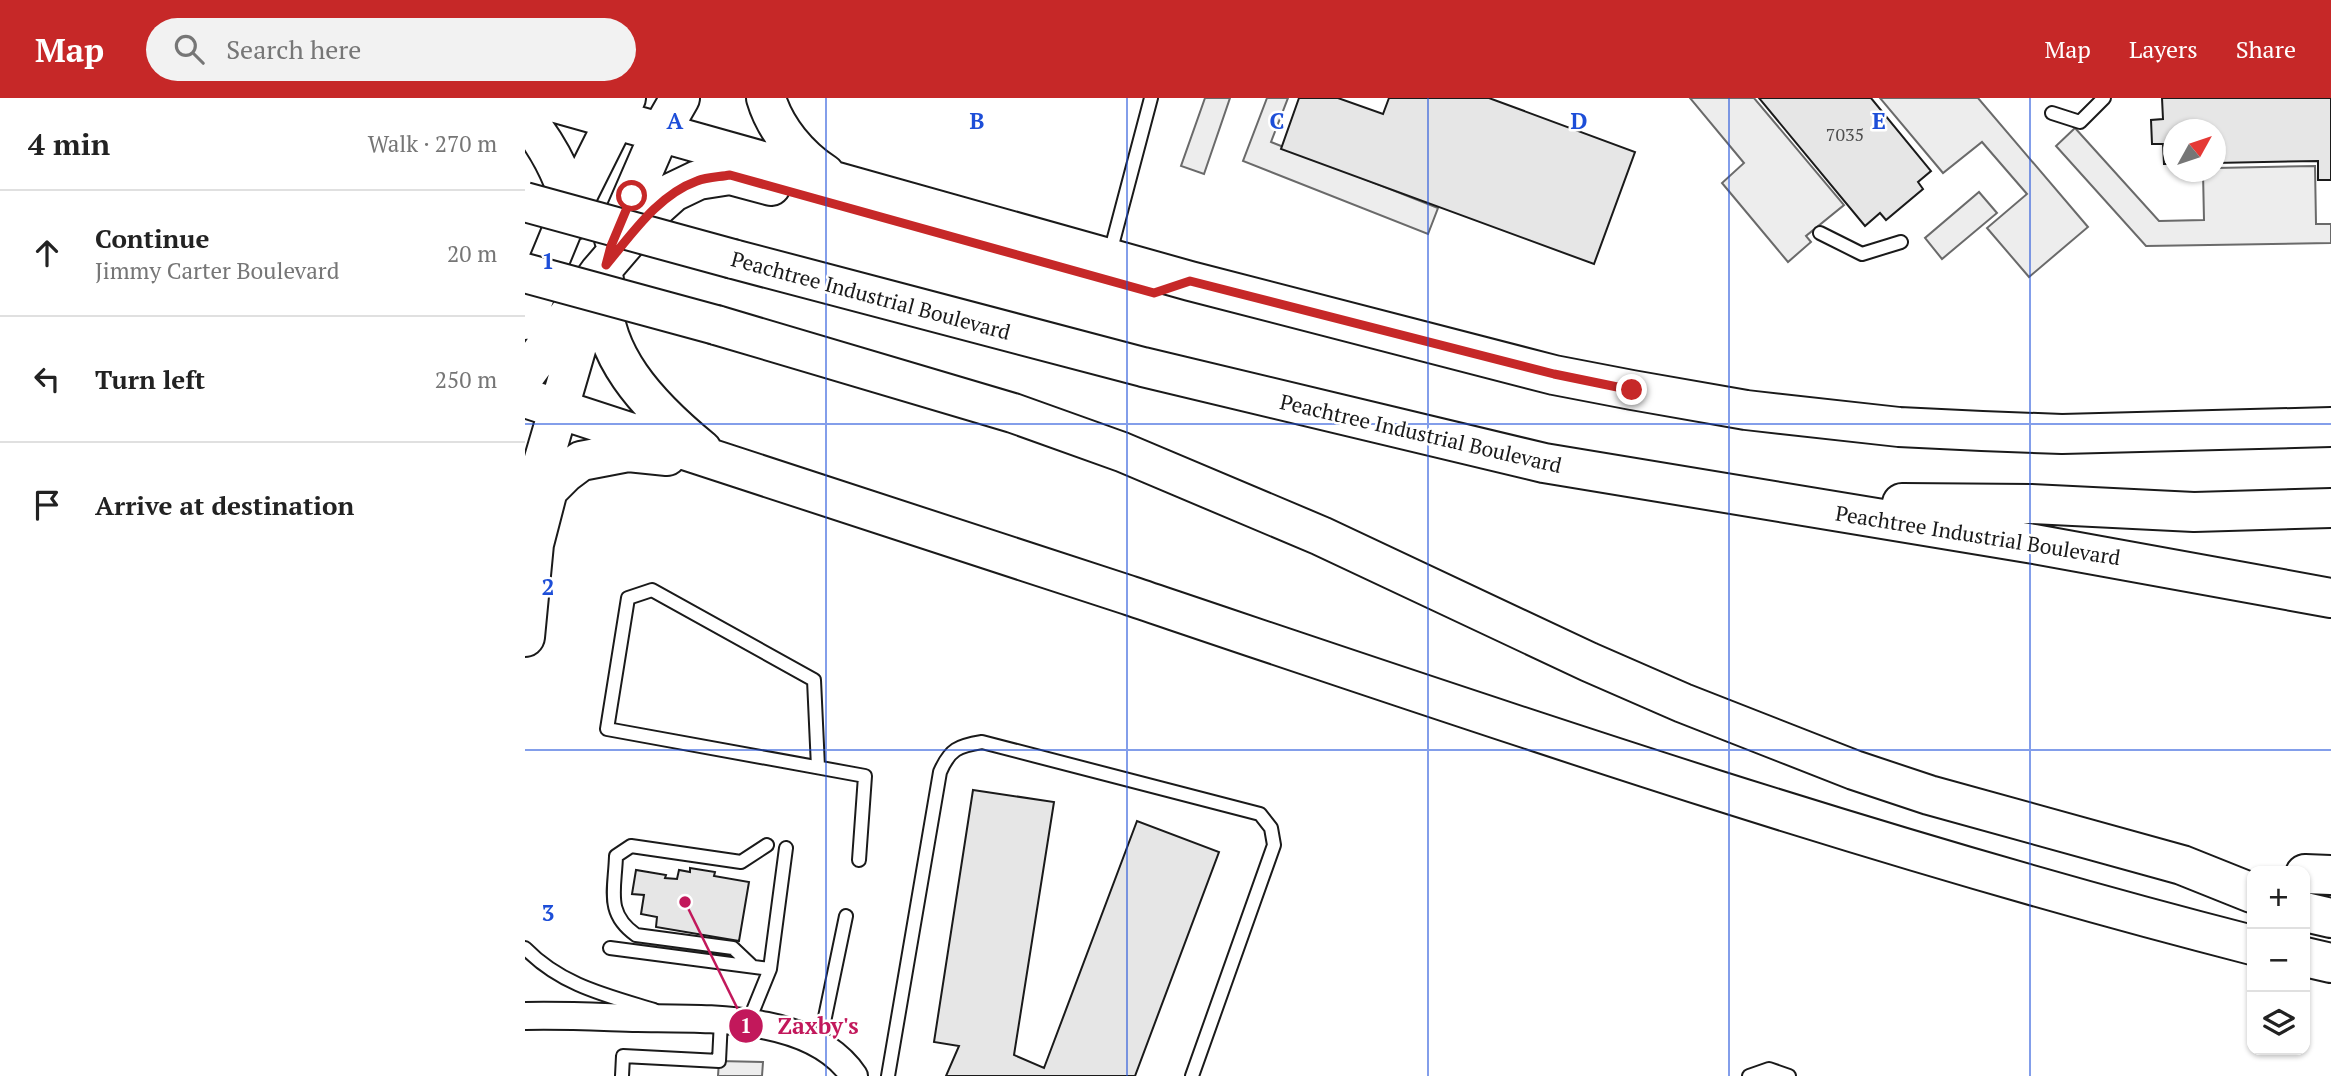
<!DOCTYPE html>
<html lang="en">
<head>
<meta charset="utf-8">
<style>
  body { margin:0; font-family:"PT Serif",serif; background:#f2f2f2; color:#222 }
  .controls { position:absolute; right:21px; bottom:21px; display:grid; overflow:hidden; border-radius:14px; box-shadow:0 2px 5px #0004 }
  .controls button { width:63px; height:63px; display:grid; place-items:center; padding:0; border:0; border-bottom:2px solid #e0e0e0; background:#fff; color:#222; font:35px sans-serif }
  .compass { position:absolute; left:1638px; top:21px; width:63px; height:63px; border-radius:50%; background:#fff; box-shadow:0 2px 5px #0004; rotate:50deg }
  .stop { position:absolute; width:21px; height:21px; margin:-16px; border:5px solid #c62828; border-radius:50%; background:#fff }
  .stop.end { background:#c62828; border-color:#fff; box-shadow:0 2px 7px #0008 }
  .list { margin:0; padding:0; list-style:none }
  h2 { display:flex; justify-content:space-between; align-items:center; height:91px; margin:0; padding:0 28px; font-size:30px }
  h2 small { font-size:23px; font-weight:400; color:#767676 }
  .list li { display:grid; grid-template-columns:46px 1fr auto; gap:21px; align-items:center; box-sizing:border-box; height:126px; padding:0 28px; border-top:2px solid #e0e0e0 }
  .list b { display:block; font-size:26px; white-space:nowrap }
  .list p { margin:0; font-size:23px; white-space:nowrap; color:#767676 }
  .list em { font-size:23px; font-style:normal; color:#767676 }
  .icon { flex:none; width:38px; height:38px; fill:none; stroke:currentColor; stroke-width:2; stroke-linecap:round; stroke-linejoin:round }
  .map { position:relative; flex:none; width:1806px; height:978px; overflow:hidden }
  header { display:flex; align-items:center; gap:42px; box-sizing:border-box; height:98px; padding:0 35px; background:#c62828; color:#fff }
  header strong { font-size:33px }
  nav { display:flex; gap:38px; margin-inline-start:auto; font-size:24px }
  .search { width:490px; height:63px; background:#f2f2f2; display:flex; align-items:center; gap:18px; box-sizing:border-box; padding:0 24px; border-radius:38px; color:#767676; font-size:26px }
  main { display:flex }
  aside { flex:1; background:#fff }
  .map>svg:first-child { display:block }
</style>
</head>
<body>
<header>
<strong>Map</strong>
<div class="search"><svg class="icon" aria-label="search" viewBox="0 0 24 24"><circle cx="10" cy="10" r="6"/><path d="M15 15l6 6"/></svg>Search here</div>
<nav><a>Map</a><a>Layers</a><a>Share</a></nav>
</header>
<main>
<aside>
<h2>4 min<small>Walk · 270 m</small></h2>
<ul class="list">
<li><svg class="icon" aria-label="ahead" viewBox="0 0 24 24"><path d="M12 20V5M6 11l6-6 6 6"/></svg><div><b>Continue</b><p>Jimmy Carter Boulevard</p></div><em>20 m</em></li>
<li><svg class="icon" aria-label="left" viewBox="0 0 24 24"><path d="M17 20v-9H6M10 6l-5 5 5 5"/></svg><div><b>Turn left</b></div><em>250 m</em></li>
<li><svg class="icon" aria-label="arrive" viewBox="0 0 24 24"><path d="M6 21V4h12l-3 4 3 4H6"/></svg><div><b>Arrive at destination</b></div></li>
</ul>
</aside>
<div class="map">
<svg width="1806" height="978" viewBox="0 0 1806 978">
  <rect width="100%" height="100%" fill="#fff"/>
  <path fill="#ededed" stroke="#6a6a6a" stroke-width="2" d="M680,0h25l-26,76 -23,-8z
    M742,0h21l-17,44 167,66 -10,26 -185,-73z
    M1165,0h64l90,107 -38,31 5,6 -23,20 -66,-79 22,-20z
    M1355,0h98l110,129 -59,50 -42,-49 40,-34 -45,-52 -39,31z
    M1550,30l84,93 45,-1 -1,-48h12l1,-4 99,-2 1,58h15v19l-185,3 -90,-100z
    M1454,94l18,21 -55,46 -17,-21z
    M194,963l44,1 -1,14h-44z"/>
  <path fill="#e6e6e6" stroke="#1a1a1a" stroke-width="2" d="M774,0h39l45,16 6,-16h100l146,54 -41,112 -313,-115z
    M1234,0h112l60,73 -13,11 5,7 -37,31 -6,-7 -15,13z
    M1637,0h169v82h-13v-19l-103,2v-33h-42v34h-9l-1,-20h-11l-1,-24 12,-1z
    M1661,74h18v7h-18z
    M448,692l81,12 -40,253 30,13 93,-247 82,31 -84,224h-189l13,-30 -25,-4z
    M165,770l25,4 -1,4 35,6 -10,59 -83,-14 1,-10 -16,-3 3,-19 -12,-1 4,-24 30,5 -1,3 12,1 2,-9 11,2z"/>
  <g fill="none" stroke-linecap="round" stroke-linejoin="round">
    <defs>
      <path id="service" d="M1527,15l28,9 24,-24
        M1295,135l42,21 39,-12
        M585,155l41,-155
        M293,669l-4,-87 -162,-90 -24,8 -21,131 258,47 -6,84
        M0,850c36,37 80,47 129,62
        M85,850l160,21 16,-121
        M227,868l-19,-18 -97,-13c-31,-22 -21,-45 -20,-79l15,-10 110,16 26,-17
        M223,925l22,-54
        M294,948l27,-130
        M97,978l1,-20 96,5 2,-41
        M363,978l52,-304c10,-23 18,-26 42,-30l278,72 11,14 3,17 -82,231
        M1224,978l20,-7 20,7"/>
      <path id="minor" d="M0,918c38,-1 76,1 113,2 66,1 174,-5 216,58"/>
      <path id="primary" d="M13,0l652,183 364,94 78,15 114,20 153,17 83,4 80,3 269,-7
        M241,0c9,31 33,59 59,76
        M0,19c24,30 43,65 49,103
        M89,141l46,-106 20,-35
        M79,182c-11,71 48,129 98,170
        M0,222l47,-114 54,-108
        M0,277l74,-102 55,-64 19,-17 25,-12 32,-5 41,11
        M0,300c201,67 404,131 606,198 370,125 742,252 1121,349
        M0,426l64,-219
        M0,539l9,-93 14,-54 17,-17 16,-12 47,-9 39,4
        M1780,859l26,6"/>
      <path id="motorway" d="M208,161l410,108 401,96 490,81 297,54
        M191,227l297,88 109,39 199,84 268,126 94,41 171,67 75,25 253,70 70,28
        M1377,405l129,1 163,8 137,-4
        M1780,776l26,1
        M1780,814l26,6"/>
    </defs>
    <use href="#service" stroke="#1a1a1a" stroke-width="16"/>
    <use href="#minor" stroke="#1a1a1a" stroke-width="30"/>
    <use href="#primary" stroke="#1a1a1a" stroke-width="42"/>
    <use href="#motorway" stroke="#1a1a1a" stroke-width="42"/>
    <use href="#service" stroke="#fff" stroke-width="12"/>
    <use href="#minor" stroke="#fff" stroke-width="26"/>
    <use href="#primary" stroke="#fff" stroke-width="38"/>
    <use href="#motorway" stroke="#fff" stroke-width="38"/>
    <defs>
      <path id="motorway-bridge" d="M0,104l208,57
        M0,175l191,52"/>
    </defs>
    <use href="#motorway-bridge" stroke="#1a1a1a" stroke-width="42" stroke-linecap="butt"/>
    <use href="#motorway-bridge" stroke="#fff" stroke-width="38"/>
  </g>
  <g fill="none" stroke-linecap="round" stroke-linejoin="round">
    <path stroke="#c62828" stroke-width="9" d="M107,98l-21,50 -5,19c26,-31 52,-70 91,-84 10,-4 22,-4 33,-6l424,118 36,-12 364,93 78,16"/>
  </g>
  <path fill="none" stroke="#1d4ed8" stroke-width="2" stroke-opacity="0.55" d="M301,0v978M602,0v978M903,0v978M1204,0v978M1505,0v978M0,326h1806M0,652h1806"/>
  <g text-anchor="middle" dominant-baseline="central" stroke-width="5" stroke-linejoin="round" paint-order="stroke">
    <g font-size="18" fill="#4d4d4d">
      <text x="1320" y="36">7035</text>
    </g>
    <g font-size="21" fill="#1a1a1a" stroke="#fff">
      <text transform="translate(346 197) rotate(15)">Peachtree Industrial Boulevard</text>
      <text transform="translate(896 335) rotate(13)">Peachtree Industrial Boulevard</text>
      <text transform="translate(1453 437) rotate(9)">Peachtree Industrial Boulevard</text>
    </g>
  </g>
  <g font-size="23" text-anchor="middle" font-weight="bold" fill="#1d4ed8" stroke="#fff" stroke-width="5" stroke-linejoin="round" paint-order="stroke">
    <text x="150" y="31">A</text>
    <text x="452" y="31">B</text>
    <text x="752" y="31">C</text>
    <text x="1054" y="31">D</text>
    <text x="1354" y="31">E</text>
    <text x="23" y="171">1</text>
    <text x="23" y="497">2</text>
    <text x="23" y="823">3</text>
  </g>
  <path fill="none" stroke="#c2185b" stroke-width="2.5" d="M160 804L221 928"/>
  <g fill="#c2185b" stroke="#fff" stroke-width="2.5">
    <circle cx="160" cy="804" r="7"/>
    <circle cx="221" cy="928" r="18"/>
  </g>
  <g font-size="21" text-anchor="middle" font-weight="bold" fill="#fff">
    <text x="221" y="935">1</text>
  </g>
  <g font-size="23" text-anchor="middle" font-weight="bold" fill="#c2185b" stroke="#fff" stroke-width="5" stroke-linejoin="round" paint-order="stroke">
    <text x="293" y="936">Zaxby's</text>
  </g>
</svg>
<div class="controls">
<button>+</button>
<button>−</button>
<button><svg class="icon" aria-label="layers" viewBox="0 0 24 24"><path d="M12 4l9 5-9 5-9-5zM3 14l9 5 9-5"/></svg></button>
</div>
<svg class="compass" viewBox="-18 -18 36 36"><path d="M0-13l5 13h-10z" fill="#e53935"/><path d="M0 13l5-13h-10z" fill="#767676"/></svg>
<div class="stop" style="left:107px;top:98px"></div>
<div class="stop end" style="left:1107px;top:292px"></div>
</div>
</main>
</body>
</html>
